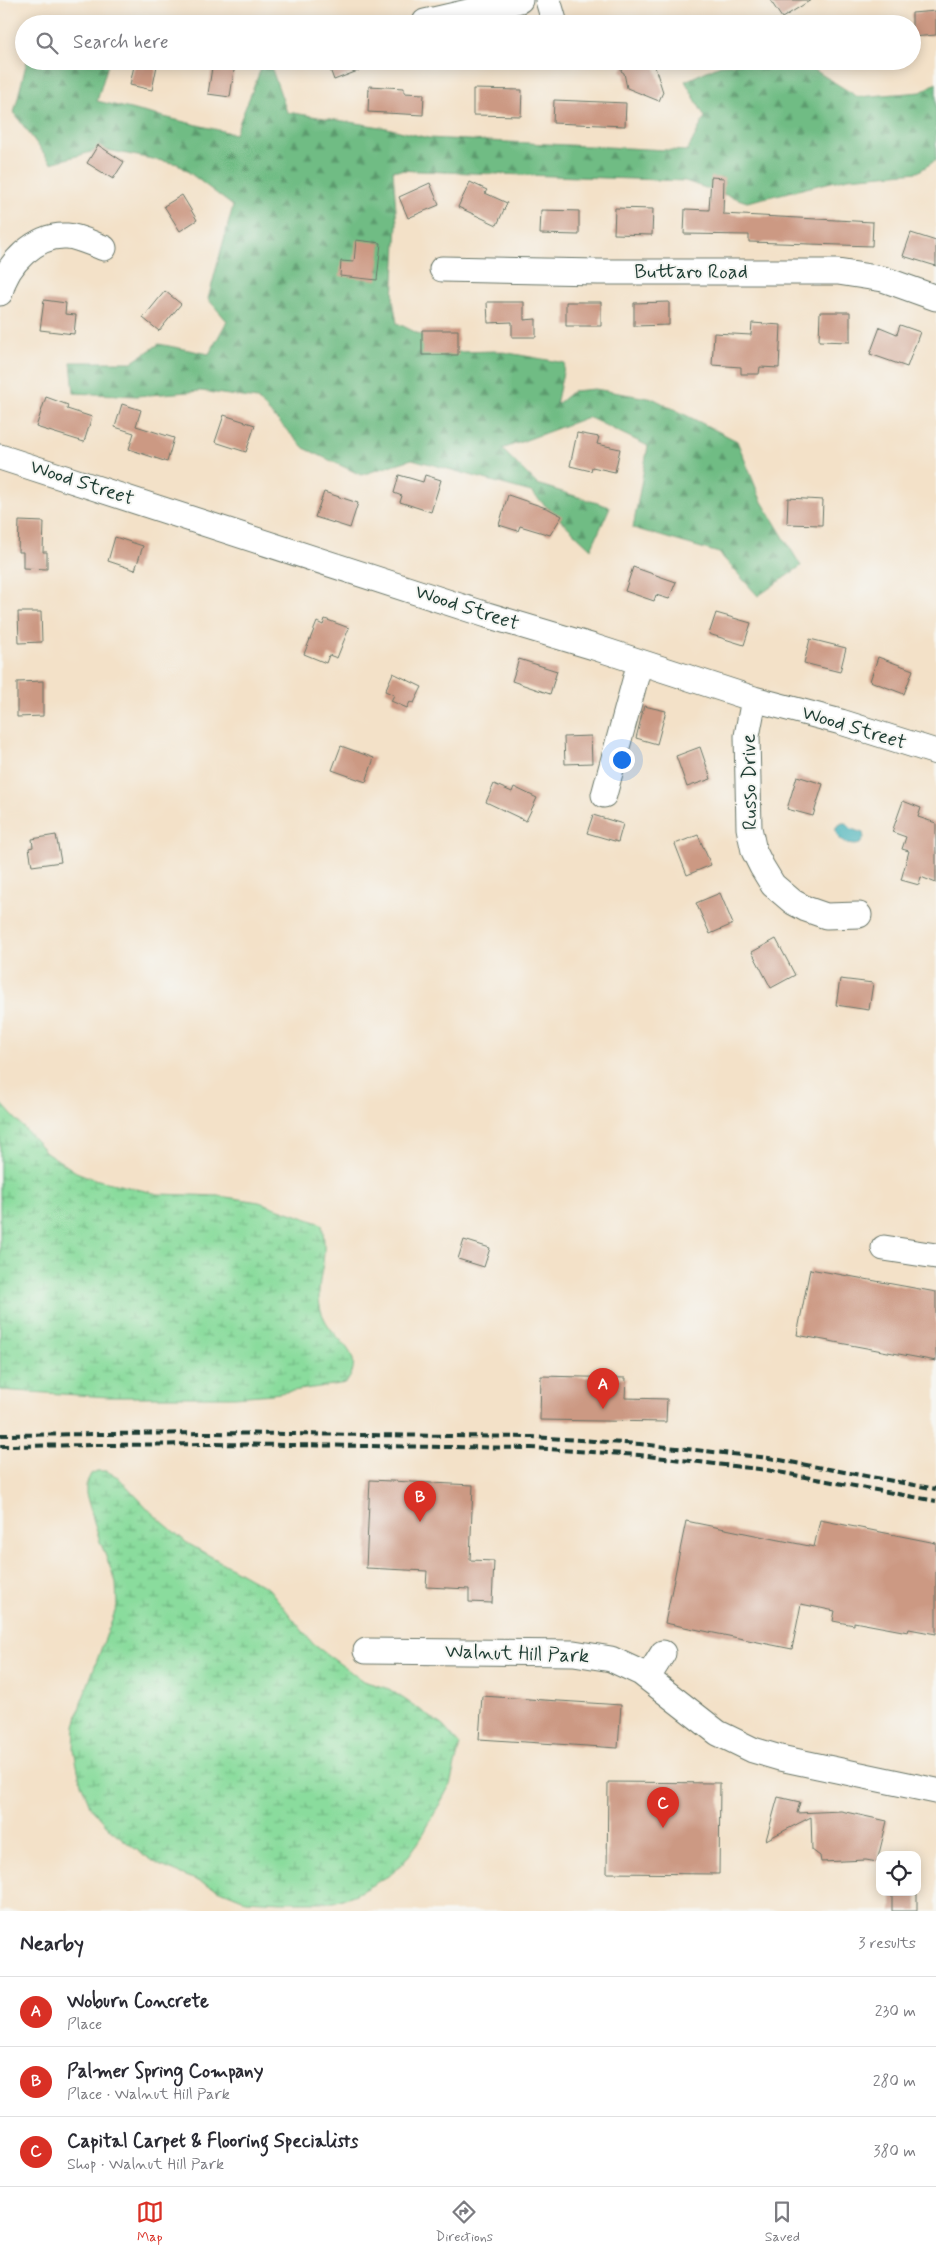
<!DOCTYPE html>
<html lang="en">
<head>
<meta charset="utf-8">
<style>
  body { margin:0; font-family:Mynerve,sans-serif; background:#f2f2f3; color:#2b2b33 }
  .controls { position:absolute; right:15px; bottom:15px; display:grid; overflow:hidden; border-radius:10px; box-shadow:0 2px 12px #0003 }
  .controls button { width:45px; height:45px; display:grid; place-items:center; padding:0; border:0; border-bottom:1px solid #e1e1e2; background:#fff; color:#2b2b33; font:25px sans-serif }
  .you { position:absolute; left:621px; top:759px; width:18px; height:18px; margin:-12px; border:4px solid #fff; border-radius:50%; background:#1a73e8; box-shadow:0 0 0 8px #1a73e833 }
  .badge { display:grid; place-items:center; width:32px; height:32px; border-radius:50%; background:#d93025; color:#fff; font-size:16px; font-weight:700 }
  .pin { position:absolute; translate:-50% -41px; filter:drop-shadow(0 1px 2px #0008) }
  .pin::after { content:''; position:absolute; top:26px; width:18px; height:15px; background:inherit; clip-path:polygon(0 0,100% 0,50% 100%) }
  .list { margin:0; padding:0; list-style:none }
  h2 { display:flex; justify-content:space-between; align-items:center; height:65px; margin:0; padding:0 20px; font-size:21px }
  h2 small { font-size:16px; font-weight:400; color:#7c7c81 }
  .list li { display:grid; grid-template-columns:32px 1fr auto; gap:15px; align-items:center; box-sizing:border-box; height:70px; padding:0 20px; border-top:1px solid #e1e1e2 }
  .list b { display:block; font-size:19px; white-space:nowrap }
  .list p { margin:0; font-size:16px; white-space:nowrap; color:#7c7c81 }
  .list em { font-size:16px; font-style:normal; color:#7c7c81 }
  .icon { flex:none; width:28px; height:28px; fill:none; stroke:currentColor; stroke-width:2; stroke-linecap:round; stroke-linejoin:round }
  .map { position:relative; flex:none; width:936px; height:1911px; overflow:hidden }
  .search { position:absolute; background:#fff; box-shadow:0 2px 12px #0003; left:15px; right:15px; top:15px; height:55px; display:flex; align-items:center; gap:12px; box-sizing:border-box; padding:0 18px; border-radius:28px; color:#7c7c81; font-size:19px }
  .sheet { height:275px; background:#fff }
  nav { display:flex; justify-content:space-around; align-items:center; box-sizing:border-box; height:70px; border-top:1px solid #e1e1e2; background:#fff; font-size:14px; color:#7c7c81 }
  nav a { display:grid; justify-items:center; gap:2px }
  nav .on { color:#d93025 }
  .map>svg:first-child { display:block }
</style>
</head>
<body>
<div class="map">
<svg width="936" height="1911" viewBox="0 0 936 1911">
  <defs>
    <pattern id="forest-firs" width="22" height="20" patternUnits="userSpaceOnUse" patternTransform="scale(1.25)"><rect width="22" height="20" fill="#6fbc84"/><path d="M5 1l3.5 6h-7zM16 11l3.5 6h-7z" fill="#5b9a6d"/></pattern>
    <pattern id="wetland-marsh" width="20" height="14" patternUnits="userSpaceOnUse" patternTransform="scale(1.25)"><rect width="20" height="14" fill="#8adc9d"/><path d="M1 5h8M5 5V1M11 12h8M15 12V8" fill="none" stroke="#70b481"/></pattern>
  </defs>
  <rect width="100%" height="100%" fill="#f6f6f2"/>
  <filter id="ink" filterUnits="userSpaceOnUse"><feTurbulence type="fractalNoise" baseFrequency=".02" numOctaves="2"/><feDisplacementMap in="SourceGraphic" scale="10" xChannelSelector="R" yChannelSelector="G"/><feConvolveMatrix kernelMatrix="1 2 1 2 8 2 1 2 1" color-interpolation-filters="sRGB"/></filter>
  <filter id="wash" filterUnits="userSpaceOnUse"><feTurbulence type="fractalNoise" baseFrequency=".0096" numOctaves="4" result="noise"/><feDisplacementMap in="SourceGraphic" scale="20" xChannelSelector="R" yChannelSelector="G"/><feGaussianBlur stdDeviation="1.12" result="paint"/><feColorMatrix in="noise" values="0 0 0 0 0 0 0 0 0 0 0 0 0 0 0 0 0 1.4 0 .05"/><feComposite in="paint" operator="in"/></filter>
  <g filter="url(#wash)">
    <rect width="100%" height="100%" fill="#f3e1c8"/>
    <path fill="url(#forest-firs)" stroke="#477c5c" d="M27,61h82l-12,40 138,33 29,-73h5l18,51 100,16 41,10 259,13 18,-34 -20,-36 35,-16 20,-1 7,-3h53l58,36 63,-5 15,-9v77l-18,12 -70,6 -101,24 -62,-21 -292,-11 4,54 -4,76 4,23 58,29 42,-1 68,12 -9,42 17,-14 22,-2 59,10 83,42 24,59 40,66 -43,30 -39,-43 -86,-25 15,-82 -60,-29 -86,32 35,35 73,23 -19,42 -60,-57 -119,-33 -51,16 -57,-27 -47,-49 -56,-8 -65,5 -62,-3 -3,-31h61l27,-18 50,10 18,-33 -19,-22 25,-93 -55,-42 -76,-15 -51,14 -37,-50z"/>
    <path fill="url(#wetland-marsh)" stroke="#548c68" d="M0,1102l46,50 30,20 18,7 64,15 61,2 40,6 63,22c2,13 3,25 1,38 -3,20 -8,37 1,56 12,25 44,36 22,65l-74,11 -37,3h-126l-109,-7z
      M97,1471h9l12,6 34,36 35,30 82,46 44,55 50,37 26,8 30,20 24,17 17,19 -10,40 -30,55 -18,25 -12,10 -34,19 -22,8h-52l-37,-2 -86,-35 -25,-17 -24,-19 -20,-23 -10,-26 -6,-30 1,-23 5,-21 37,-100 -1,-24 -17,-43 -13,-45v-10l5,-10z"/>
    <path fill="#3caeb5" stroke="#2e7674" d="M842,823h4l6,6 11,4 1,5 -4,6c-11,4 -26,-5 -24,-17z"/>
    <g id="blocks">
      <path fill="#cc9983" d="M770,0h41l-29,18z
        M936,11v24l-24,2v-24z
        M135,61h23l-6,29 -22,-5z
        M213,61l22,3 -5,33 -22,-3z
        M327,61h52v2l-45,17z
        M625,61h28l10,31 -4,9 -32,-13 -3,-15 -3,-2z
        M369,86l35,2v5l20,1 -1,21 -55,-3z
        M473,89l49,1 -1,26 -48,-1z
        M554,100l72,3 -1,23 -72,-3z
        M98,145l26,17 -11,17 -26,-16z
        M711,177l13,1 -1,36 150,8 -1,24 -123,-4v-7l-65,-1 1,-25 24,1z
        M470,182l17,8 -2,3 22,10 -10,22 -39,-18z
        M430,183l9,22 -31,13 -9,-21z
        M182,195l15,25 -17,11 -16,-25z
        M615,208l38,1 -1,26 -38,-1z
        M541,210l38,1v24l-39,-1z
        M911,233l25,8v25l-33,-10z
        M356,240l25,3 -4,37 -37,-4 1,-15 13,1z
        M165,291l16,13 -22,27 -16,-13z
        M44,300l22,3 -1,11 11,1 -2,19 -34,-4z
        M487,302h37v18l12,-1v18h-24v-15l-24,1z
        M566,302h35v24h-35z
        M669,302v23l-35,1v-23z
        M820,312h30v30l-31,-1z
        M752,323l29,2 -2,43 -19,-1 -1,7h-18v-7l-29,-2 2,-32 37,2z
        M900,325l20,7 -13,35 -37,-13 10,-27 17,7z
        M422,330h36v25h-36z
        M46,397l22,8 -1,4 25,8 -8,25 -48,-15z
        M122,404l19,6 -5,16 38,12 -7,24 -38,-13 5,-16 -19,-6z
        M224,415l31,10 -9,27 -31,-10z
        M577,433l22,4 -2,7 23,5 -5,23 -23,-5 -1,4 -21,-5z
        M399,475l24,7 2,-7 16,5 -10,32 -31,-10 2,-6 -8,-3z
        M324,492l34,11 -8,25 -35,-11z
        M508,495l41,14 13,7 -12,19 -30,-9 -2,5 -19,-6z
        M788,498l35,2 -1,25 -35,-1z
        M19,521l25,1 -1,30h4v17l-24,-1v-16h-5z
        M115,537l28,9 -8,24 -27,-9z
        M633,567l43,15 -7,17 -13,-4 -2,6 -29,-10z
        M18,612h23l1,30 -23,1z
        M716,613l35,10 -7,22 -35,-11z
        M325,619l24,9 -12,30 -8,-3 -3,8 -22,-9 13,-32 6,3z
        M810,639l36,9 -6,24 -36,-9z
        M878,657l35,13 -9,24 -34,-13z
        M519,659l38,12 -7,23 -38,-13z
        M393,673l29,14 -8,16 -4,-1 -3,6 -16,-7 3,-6 -9,-4z
        M43,681v35l-26,1v-35z
        M644,706l22,5 -9,33 -21,-6z
        M591,736l1,27 -27,1 -1,-27z
        M341,746l33,12 -8,24 -34,-12z
        M700,747l11,32 -24,8 -11,-31z
        M797,776l26,8 -10,32 -26,-7z
        M494,784l18,8 2,-5 23,11 -11,23 -40,-19z
        M903,801l18,7 -3,9 18,6v60l-15,-6 -2,8 -18,-5 8,-29 -7,-2 4,-12 -14,-5z
        M593,815l30,9 -5,18 -31,-9z
        M56,835l5,27 -29,4 -3,-18 4,-1 -1,-8z
        M698,835l13,30 -24,10 -12,-31z
        M720,893l13,31 -23,10 -14,-31z
        M776,939l19,36 -24,13 -19,-36z
        M840,979l33,4 -4,27 -33,-5z
        M464,1240l26,8 -6,19 -26,-8z
        M810,1269l126,23v69l-139,-26z
        M541,1376l85,2 -1,20 42,1 -1,23 -126,-2z
        M370,1480l103,5 -3,75 24,1 -2,42 -23,-1v-13l-43,-2 1,-16 -61,-3z
        M820,1520l116,23v91l-27,-5 -1,3 -54,-10v3l-21,-4 2,-10 -34,-7 -9,45 -127,-26 21,-102 128,26z
        M482,1696l139,9 -3,43 -139,-9z
        M608,1782l112,1 -1,91 -112,-1z
        M778,1797l22,5 -3,11 44,-2 46,10 -10,41 -11,-2 -45,2 -1,-6 -8,-6 -1,-33 -45,23z
        M917,1894v17h-25v-16z"/>
    </g>
  </g>
  <g filter="url(#ink)">
    <use href="#blocks" fill-opacity="0" stroke="#697668" stroke-width="1"/>
    <g fill="none" stroke-linecap="round" stroke-linejoin="round">
      <defs>
        <path id="minor" d="M548,0l7,24
          M425,22l95,-22
          M442,269l157,3h239l45,7 53,19
          M0,293c6,-29 36,-59 67,-57 13,1 25,8 37,12
          M0,457l487,158 107,32 160,52 87,23 95,30
          M754,699l-7,37 2,92 5,23 8,16 11,18 20,17 13,7 20,7 33,-1
          M604,795l36,-133
          M884,1248l52,8
          M366,1651l208,2 37,6 30,14 77,60 35,17 27,8 156,33
          M648,1677l15,-24"/>
      </defs>
      <use href="#minor" stroke="#697668" stroke-width="27"/>
      <use href="#minor" stroke="#fff" stroke-width="25"/>
      <path stroke="#1f3d34" stroke-width="4" stroke-dasharray="8 4" stroke-linecap="butt" d="M0,1435l207,-2 325,4 108,7 129,14 167,31
        M0,1446l207,-2 324,4 108,7 128,15 169,31"/>
    </g>
  </g>
  <g text-anchor="middle" dominant-baseline="central" stroke-width="4" stroke-linejoin="round" paint-order="stroke">
    <g font-size="20" fill="#1f3d34" stroke="#f6f6f2">
      <text x="691" y="272">Buttaro Road</text>
      <text transform="translate(82 483) rotate(18)">Wood Street</text>
      <text transform="translate(467 608) rotate(18)">Wood Street</text>
      <text transform="translate(854 728) rotate(17)">Wood Street</text>
      <text transform="translate(750 782) rotate(-91)">Russo Drive</text>
      <text transform="translate(517 1654) rotate(2)">Walnut Hill Park</text>
    </g>
  </g>
</svg>
<div class="controls">
<button><svg class="icon" aria-label="locate" viewBox="0 0 24 24"><circle cx="12" cy="12" r="6"/><path d="M12 2v4M12 18v4M2 12h4M18 12h4"/></svg></button>
</div>
<div class="you"></div>
<div class="pin badge" style="left:603px;top:1409px">A</div>
<div class="pin badge" style="left:420px;top:1522px">B</div>
<div class="pin badge" style="left:663px;top:1828px">C</div>
<div class="search"><svg class="icon" aria-label="search" viewBox="0 0 24 24"><circle cx="10" cy="10" r="6"/><path d="M15 15l6 6"/></svg>Search here</div>
</div>
<section class="sheet">
<h2>Nearby<small>3 results</small></h2>
<ul class="list">
<li><span class="badge">A</span><div><b>Woburn Concrete</b><p>Place</p></div><em>230 m</em></li>
<li><span class="badge">B</span><div><b>Palmer Spring Company</b><p>Place · Walnut Hill Park</p></div><em>280 m</em></li>
<li><span class="badge">C</span><div><b>Capital Carpet &amp; Flooring Specialists</b><p>Shop · Walnut Hill Park</p></div><em>380 m</em></li>
</ul>
</section>
<nav>
<a class="on"><svg class="icon" aria-label="map" viewBox="0 0 24 24"><path d="M3 6l6-2 6 2 6-2v14l-6 2-6-2-6 2zM9 4v14M15 6v14"/></svg>Map</a>
<a><svg class="icon" aria-label="directions" viewBox="0 0 24 24"><path d="M12 3l9 9-9 9-9-9zM9 14v-3h6M13 9l2 2-2 2"/></svg>Directions</a>
<a><svg class="icon" aria-label="saved" viewBox="0 0 24 24"><path d="M7 4h10v16l-5-4-5 4z"/></svg>Saved</a>
</nav>
</body>
</html>
